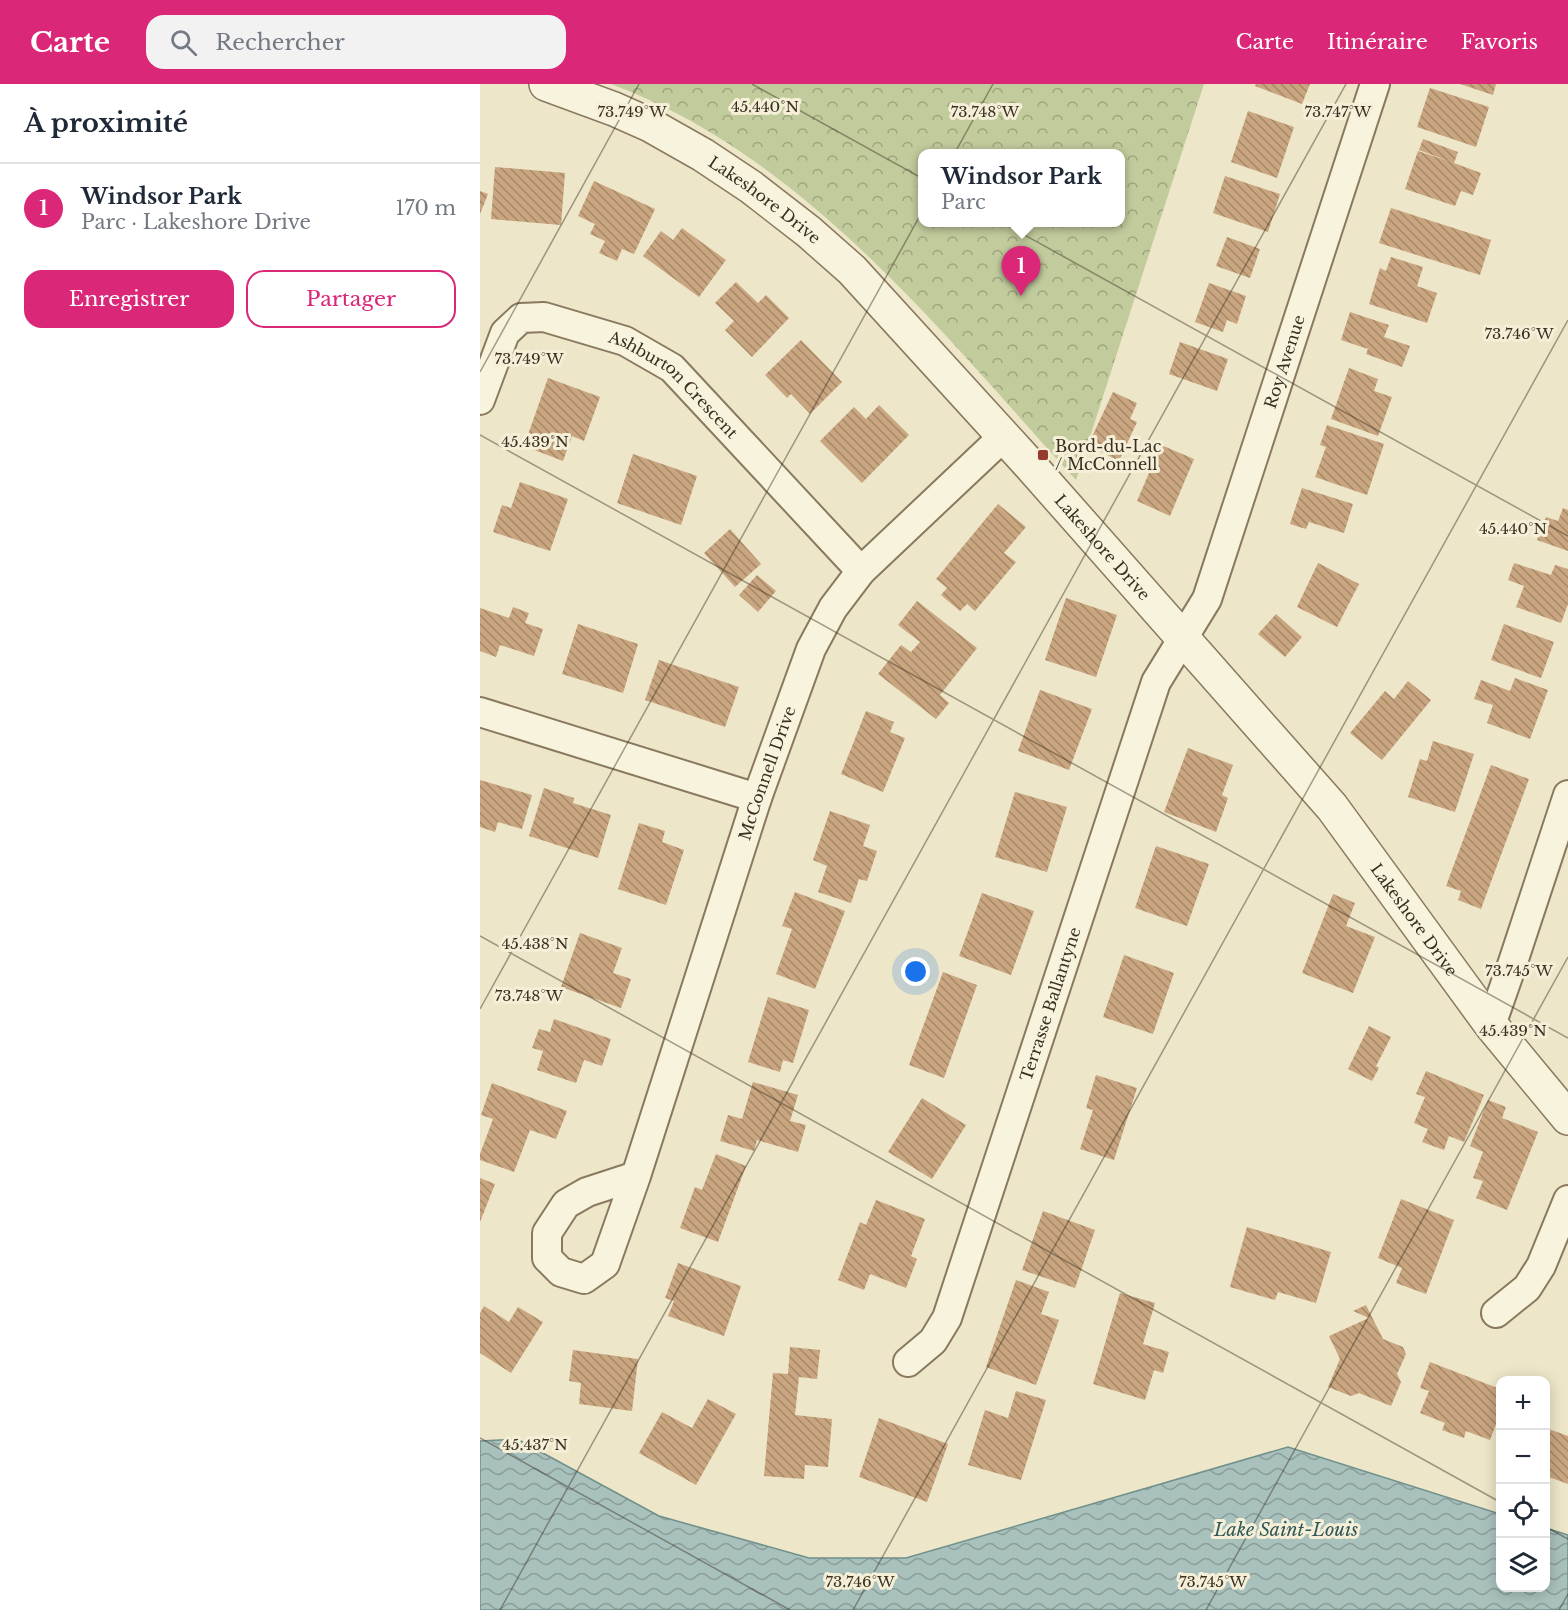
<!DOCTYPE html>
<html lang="fr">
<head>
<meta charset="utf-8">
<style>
  body { margin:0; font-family:"Libre Baskerville",serif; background:#f2f2f3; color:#1f2937 }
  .controls { position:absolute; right:18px; bottom:18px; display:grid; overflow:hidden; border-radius:12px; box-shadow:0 3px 15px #0003 }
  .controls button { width:54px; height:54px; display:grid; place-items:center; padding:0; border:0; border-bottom:2px solid #e0e1e3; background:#fff; color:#1f2937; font:30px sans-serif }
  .you { position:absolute; left:436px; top:888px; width:21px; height:21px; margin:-15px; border:4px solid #fff; border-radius:50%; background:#1a73e8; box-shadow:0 0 0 9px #1a73e833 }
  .badge { display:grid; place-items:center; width:39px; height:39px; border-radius:50%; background:#db2777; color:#fff; font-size:20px; font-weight:700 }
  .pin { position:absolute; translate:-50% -50px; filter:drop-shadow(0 2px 3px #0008) }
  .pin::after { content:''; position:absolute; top:32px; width:21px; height:18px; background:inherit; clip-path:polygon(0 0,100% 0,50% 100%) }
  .popup { position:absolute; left:438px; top:65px; width:207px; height:78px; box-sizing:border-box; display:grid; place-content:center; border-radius:12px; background:#fff; filter:drop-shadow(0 2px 4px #0005); font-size:20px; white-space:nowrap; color:#747a83 }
  .popup b { font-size:22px; color:#1f2937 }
  .popup::after { content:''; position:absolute; left:50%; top:100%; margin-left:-12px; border:12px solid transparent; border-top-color:#fff }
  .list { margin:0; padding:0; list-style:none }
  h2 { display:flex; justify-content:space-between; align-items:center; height:78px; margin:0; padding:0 24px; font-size:26px }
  h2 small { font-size:20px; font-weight:400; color:#747a83 }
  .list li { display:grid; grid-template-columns:39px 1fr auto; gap:18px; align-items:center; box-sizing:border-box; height:90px; padding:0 24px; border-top:2px solid #e0e1e3 }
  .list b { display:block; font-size:22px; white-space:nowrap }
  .list p { margin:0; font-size:20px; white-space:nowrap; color:#747a83 }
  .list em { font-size:20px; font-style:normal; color:#747a83 }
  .actions { display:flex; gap:12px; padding:18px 24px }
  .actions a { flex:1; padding:14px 0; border:2px solid #db2777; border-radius:18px; text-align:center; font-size:21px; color:#db2777 }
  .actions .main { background:#db2777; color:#fff }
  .icon { flex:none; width:33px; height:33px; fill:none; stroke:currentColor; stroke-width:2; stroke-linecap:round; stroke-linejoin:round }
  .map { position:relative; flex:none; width:1088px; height:1526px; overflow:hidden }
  header { display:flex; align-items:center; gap:36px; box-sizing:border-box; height:84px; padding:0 30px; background:#db2777; color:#fff }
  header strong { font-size:28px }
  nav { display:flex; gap:33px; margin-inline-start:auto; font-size:21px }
  .search { width:420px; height:54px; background:#f2f2f3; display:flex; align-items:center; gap:15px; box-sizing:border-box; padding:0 21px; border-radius:18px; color:#747a83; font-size:22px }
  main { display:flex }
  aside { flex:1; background:#fff }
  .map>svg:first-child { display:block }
</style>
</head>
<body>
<header>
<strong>Carte</strong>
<div class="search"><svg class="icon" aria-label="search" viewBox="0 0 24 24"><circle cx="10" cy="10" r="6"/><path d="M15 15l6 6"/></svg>Rechercher</div>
<nav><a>Carte</a><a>Itinéraire</a><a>Favoris</a></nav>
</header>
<main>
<aside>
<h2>À proximité<small></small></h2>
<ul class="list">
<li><span class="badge">1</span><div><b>Windsor Park</b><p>Parc · Lakeshore Drive</p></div><em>170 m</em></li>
</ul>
<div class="actions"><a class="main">Enregistrer</a><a>Partager</a></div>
</aside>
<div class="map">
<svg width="1088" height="1526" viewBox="0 0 1088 1526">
  <defs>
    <pattern id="forest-crowns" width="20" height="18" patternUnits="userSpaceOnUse" patternTransform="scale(1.5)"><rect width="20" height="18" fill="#c1cb9c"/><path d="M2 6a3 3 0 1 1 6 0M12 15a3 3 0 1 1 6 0" fill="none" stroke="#9ea57f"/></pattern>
    <pattern id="water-waves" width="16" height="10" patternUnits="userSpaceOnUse" patternTransform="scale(1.5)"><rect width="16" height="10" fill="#a9c1bd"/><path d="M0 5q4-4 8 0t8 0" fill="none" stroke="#8b9d99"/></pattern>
    <pattern id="building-back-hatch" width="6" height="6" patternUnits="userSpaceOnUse" patternTransform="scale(1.5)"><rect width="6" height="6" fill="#caa680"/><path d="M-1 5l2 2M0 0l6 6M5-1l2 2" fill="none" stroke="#a58868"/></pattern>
  </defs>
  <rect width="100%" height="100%" fill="#ede6c8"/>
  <path fill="url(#forest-crowns)" fill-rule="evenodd" d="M131,0h593l-128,396c-135,-148 -272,-324 -465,-396zM442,70h198v68h-198z"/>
  <path fill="url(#water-waves)" stroke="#70908b" stroke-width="1.5" d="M37,1355l142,77 150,42h97l382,-111 212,67v74h46v-60l22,7v75h-1088v-169z"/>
  <path fill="url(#building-back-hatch)" d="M776,0h54l-8,20 -47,-18z
    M980,0h36l-3,11z
    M950,4l59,19 -13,40 -59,-20z
    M768,27l46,16 -17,51 -46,-16z
    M943,55l35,13 -4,11 27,10 -8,22 -12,-4 -6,15 -50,-17 13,-38 33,11 -32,-12z
    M15,83l70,6 -4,52 -70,-6z
    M745,92l55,18 -12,38 -55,-19z
    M114,97l61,28 -21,45 -12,-5 -5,12 -18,-8 6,-12 -15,-7 5,-10 -17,-8z
    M0,107l8,3 -8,20z
    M911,124l100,32 -11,35 -101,-32z
    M202,144l44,32 -27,37 -56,-41 18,-25 12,9z
    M747,153l33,12 -10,29 -34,-12z
    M911,173l32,10 -6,19 20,7 -10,30 -58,-19 11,-36 6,3z
    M256,198l22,21 8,-8 23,23 -37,39 -27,-27 9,-9 -19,-18z
    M729,199l37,13 -9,28 -10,-4 -4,12 -28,-10z
    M870,228l39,13 -5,12 26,9 -8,21 -36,-13 2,-5 -27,-9z
    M321,256l41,42 -32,32 -19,-20 -4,4 -22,-23z
    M700,258l48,17 -11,32 -48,-17z
    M869,284l29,11 -4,12 18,6 -14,39 -47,-17z
    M68,294l52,19 -16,44 -12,-5 -9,25 -39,-15z
    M633,308l24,11 -7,16 7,3 -18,39 -31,-16z
    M399,321l30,30 -47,48 -42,-42 34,-34 12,12z
    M847,341l57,19 -17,51 -52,-18 11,-30 -6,-2z
    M681,361l33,14 -24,57 -33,-15z
    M153,370l64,22 -16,49 -64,-22z
    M40,398l48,17 -18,52 -57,-19 9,-27 9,3z
    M822,404l51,16 -9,29 -35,-11 -3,7 -16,-5z
    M518,420l28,23 -22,26 12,9 -41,49 -8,-7 -7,7 -19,-16 6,-7 -11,-9z
    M1083,424l5,2v41l-31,-11 9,-23 12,4z
    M250,445l31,35 -26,23 -31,-34z
    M838,479l41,21 -22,43 -40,-20z
    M1034,479l37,12 4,-10 13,4v35l-7,19 -45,-16 8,-21 -16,-6z
    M277,491l19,16 -18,21 -19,-17z
    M586,514l51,17 -21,62 -51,-17z
    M437,517l60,47 -37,47 9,8 -13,16 -58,-45 23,-29 10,7 9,-10 -22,-17z
    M33,523l16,6 -4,10 18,6 -9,27 -34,-11 -4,12 -16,-6v-43l29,10z
    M796,530l26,23 -17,20 -27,-23z
    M98,540l60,20 -15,49 -61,-19z
    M1024,540l50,18 -13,36 -50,-18z
    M179,576l80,27 -14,40 -80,-27z
    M1035,594l33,12 -18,49 -43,-16 6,-18 -19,-6 7,-19 29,11z
    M928,597l23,19 -49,60 -32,-27 35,-42 9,8z
    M560,606l52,19 -23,61 -51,-19z
    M386,627l28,11 -4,10 15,6 -22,54 -42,-18z
    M953,657l41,13 -19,58 -47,-15 12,-38 7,2z
    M708,664l45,17 -11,30 6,3 -12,34 -52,-20z
    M1011,681l38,14 -48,130 -23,-9 3,-9 -15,-5z
    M0,696l52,15 -10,34 -24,-7 -3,10 -15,-5z
    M64,704l30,10 -1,5 38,12 -13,43 -69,-22z
    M535,708l52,15 -20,65 -52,-15z
    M350,727l40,14 -7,21 14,5 -10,30 -8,-2 -8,24 -33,-11 9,-26 -14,-6z
    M159,739l26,8 -3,11 22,8 -18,55 -48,-16z
    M676,762l53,18 -22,62 -52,-18z
    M315,808l50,19 -30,78 -39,-15 16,-45 -10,-3z
    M502,809l52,18 -23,64 -52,-19z
    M853,810l22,9 -9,23 29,11 -22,56 -51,-20z
    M100,849l42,15 -9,25 18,6 -10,29 -60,-21z
    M644,871l50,18 -21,61 -50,-17z
    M463,888l34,13 -33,93 -35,-13z
    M288,913l41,13 -16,53 -10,-3 -3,12 -32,-10z
    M74,935l57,20 -9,27 -18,-6 -8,23 -39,-13 6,-19 -11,-3 7,-19 11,3z
    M889,942l22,11 -15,29 3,2 -7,13 -24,-12z
    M946,987l58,24 -20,47 -15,-6 -5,14 -22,-8 6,-13 -14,-6 11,-26 -9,-3z
    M616,991l41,13 -23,72 -34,-11 13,-39 -7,-2z
    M273,998l45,13 -8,26 16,4 -8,27 -41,-12 -3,11 -34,-10 8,-26 14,4z
    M12,999l75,28 -11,28 -26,-9 -16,42 -34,-12v-6l13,-35 -12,-4z
    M442,1014l44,27 -34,54 -44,-27z
    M1008,1016l18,7 -4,11 36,14 -31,78 -31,-12 7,-17 -10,-3 10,-26 -13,-6z
    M236,1070l30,12 -28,76 -38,-14 15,-41 7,3z
    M0,1094l15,6 -15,38z
    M921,1115l53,21 -28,74 -30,-11 6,-15 -24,-10z
    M396,1116l49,19 -14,37 6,3 -11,29 -36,-14 -6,16 -26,-10 22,-58 6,3z
    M563,1127l52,19 -20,58 -53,-18z
    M767,1143l84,25 -15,51 -38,-11 -3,8 -45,-13z
    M198,1179l63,23 -17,50 -56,-20 6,-15 -9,-3z
    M536,1196l33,12 -8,22 18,6 -23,65 -50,-18z
    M640,1209l35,10 -12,41 26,8 -6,21 -9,-3 -9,30 -52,-16z
    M886,1221l17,34 20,8 3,7 -9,20 4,8 -10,24 -32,-13 -8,3 -23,-9 12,-28 -11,-23 40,-18 -16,-7z
    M4,1222l25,16 9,-15 25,15 -32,51 -31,-20v-40z
    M310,1263l30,3 -3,29 -18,-2 -4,38 37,4 -4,48 -23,-2 -1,14 -40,-3 9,-103 15,1z
    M93,1266l65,9 -6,52 -53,-7 2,-21 -12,-2z
    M950,1278l70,27v25l-10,26 -24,-9 -2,7 -22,-8 3,-7 -25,-10 9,-22 -9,-3z
    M536,1307l30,9 -25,80 -53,-15 17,-55 23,8z
    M228,1315l28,15 -40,71 -57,-32 23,-41 30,16z
    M399,1334l69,26 -21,58 -68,-25z
    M1066,1344l22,8v48l-22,-8z"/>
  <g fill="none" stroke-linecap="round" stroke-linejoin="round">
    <defs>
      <g id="minor">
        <path id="s1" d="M0,316l25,-67 16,-15 23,-1 81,24 47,27 189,203"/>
        <path d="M0,628l277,86"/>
        <path d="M1011,941l22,-63 55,-167"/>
        <path id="s2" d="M156,1092l-49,16 -21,12 -19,29v25l14,14 23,7 21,-15 31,-88 121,-378 54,-149 22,-41 28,-37 143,-135"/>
        <path d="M1016,1229l31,-25 14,-22 27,-66"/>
        <path id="s3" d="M428,1278l25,-21 14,-23 209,-636 51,-83 168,-515"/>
      </g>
      <g id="tertiary">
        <path id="s4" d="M66,0l68,25 36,16 53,30 48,32 58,45 43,38 177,194 303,343 159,218 77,93"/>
      </g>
    </defs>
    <use href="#minor" stroke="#89795e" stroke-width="32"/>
    <use href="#tertiary" stroke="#89795e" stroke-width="36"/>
    <use href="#minor" stroke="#f8f3dc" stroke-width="28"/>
    <use href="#tertiary" stroke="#f8f3dc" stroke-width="33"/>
  </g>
  <path fill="none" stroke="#3a3021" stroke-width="1.5" stroke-opacity="0.45" d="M272,0l816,452M0,288l159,-288M0,351l1088,603M0,852l1020,566M0,925l513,-925M0,1354l310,172M1066,1443l22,12M20,1526l846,-1526M373,1526l715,-1290M726,1526l362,-653M1079,1526l9,-16"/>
  <rect fill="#963a30" stroke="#f5efd8" stroke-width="2" x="557" y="365" width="12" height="12" rx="3"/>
  <g text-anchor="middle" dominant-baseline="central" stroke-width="6" stroke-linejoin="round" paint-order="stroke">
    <g font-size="16" fill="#3a3021" stroke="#f5efd8">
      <text stroke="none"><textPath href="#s4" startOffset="249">Lakeshore Drive</textPath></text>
      <text stroke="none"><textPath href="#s3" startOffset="1076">Roy Avenue</textPath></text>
      <text stroke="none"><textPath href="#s1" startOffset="266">Ashburton Crescent</textPath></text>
      <text stroke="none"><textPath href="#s4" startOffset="735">Lakeshore Drive</textPath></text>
      <text stroke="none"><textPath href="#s2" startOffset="722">McConnell Drive</textPath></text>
      <text stroke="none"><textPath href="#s4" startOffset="1221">Lakeshore Drive</textPath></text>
      <text stroke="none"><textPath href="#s3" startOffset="390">Terrasse Ballantyne</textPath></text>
    </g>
    <g font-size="16" fill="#3a3021" stroke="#f5efd8" text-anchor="start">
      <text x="575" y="362">Bord-du-Lac<tspan x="575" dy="18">/ McConnell</tspan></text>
    </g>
    <g font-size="18" font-style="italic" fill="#315759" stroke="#f5efd8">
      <text x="806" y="1446">Lake Saint-Louis</text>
    </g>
  </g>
  <g font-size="15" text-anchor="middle" fill="#3a3021" stroke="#f5efd8" stroke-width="6" stroke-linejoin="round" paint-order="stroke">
    <text x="285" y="28">45.440°N</text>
    <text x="152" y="33">73.749°W</text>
    <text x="505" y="33">73.748°W</text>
    <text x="858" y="33">73.747°W</text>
    <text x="1039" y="255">73.746°W</text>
    <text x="49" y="280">73.749°W</text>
    <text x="55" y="363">45.439°N</text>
    <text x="1033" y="450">45.440°N</text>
    <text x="55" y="865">45.438°N</text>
    <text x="1039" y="892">73.745°W</text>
    <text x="49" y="917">73.748°W</text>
    <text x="1033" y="952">45.439°N</text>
    <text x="55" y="1366">45.437°N</text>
    <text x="380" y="1503">73.746°W</text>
    <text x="733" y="1503">73.745°W</text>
  </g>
</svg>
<div class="controls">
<button>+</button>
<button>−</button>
<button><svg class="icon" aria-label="locate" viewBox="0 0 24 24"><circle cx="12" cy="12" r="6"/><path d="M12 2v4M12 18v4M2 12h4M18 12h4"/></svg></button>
<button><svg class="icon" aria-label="layers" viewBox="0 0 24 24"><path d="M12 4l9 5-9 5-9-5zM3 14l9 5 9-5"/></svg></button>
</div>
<div class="you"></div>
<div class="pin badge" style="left:541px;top:212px">1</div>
<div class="popup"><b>Windsor Park</b>Parc</div>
</div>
</main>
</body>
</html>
